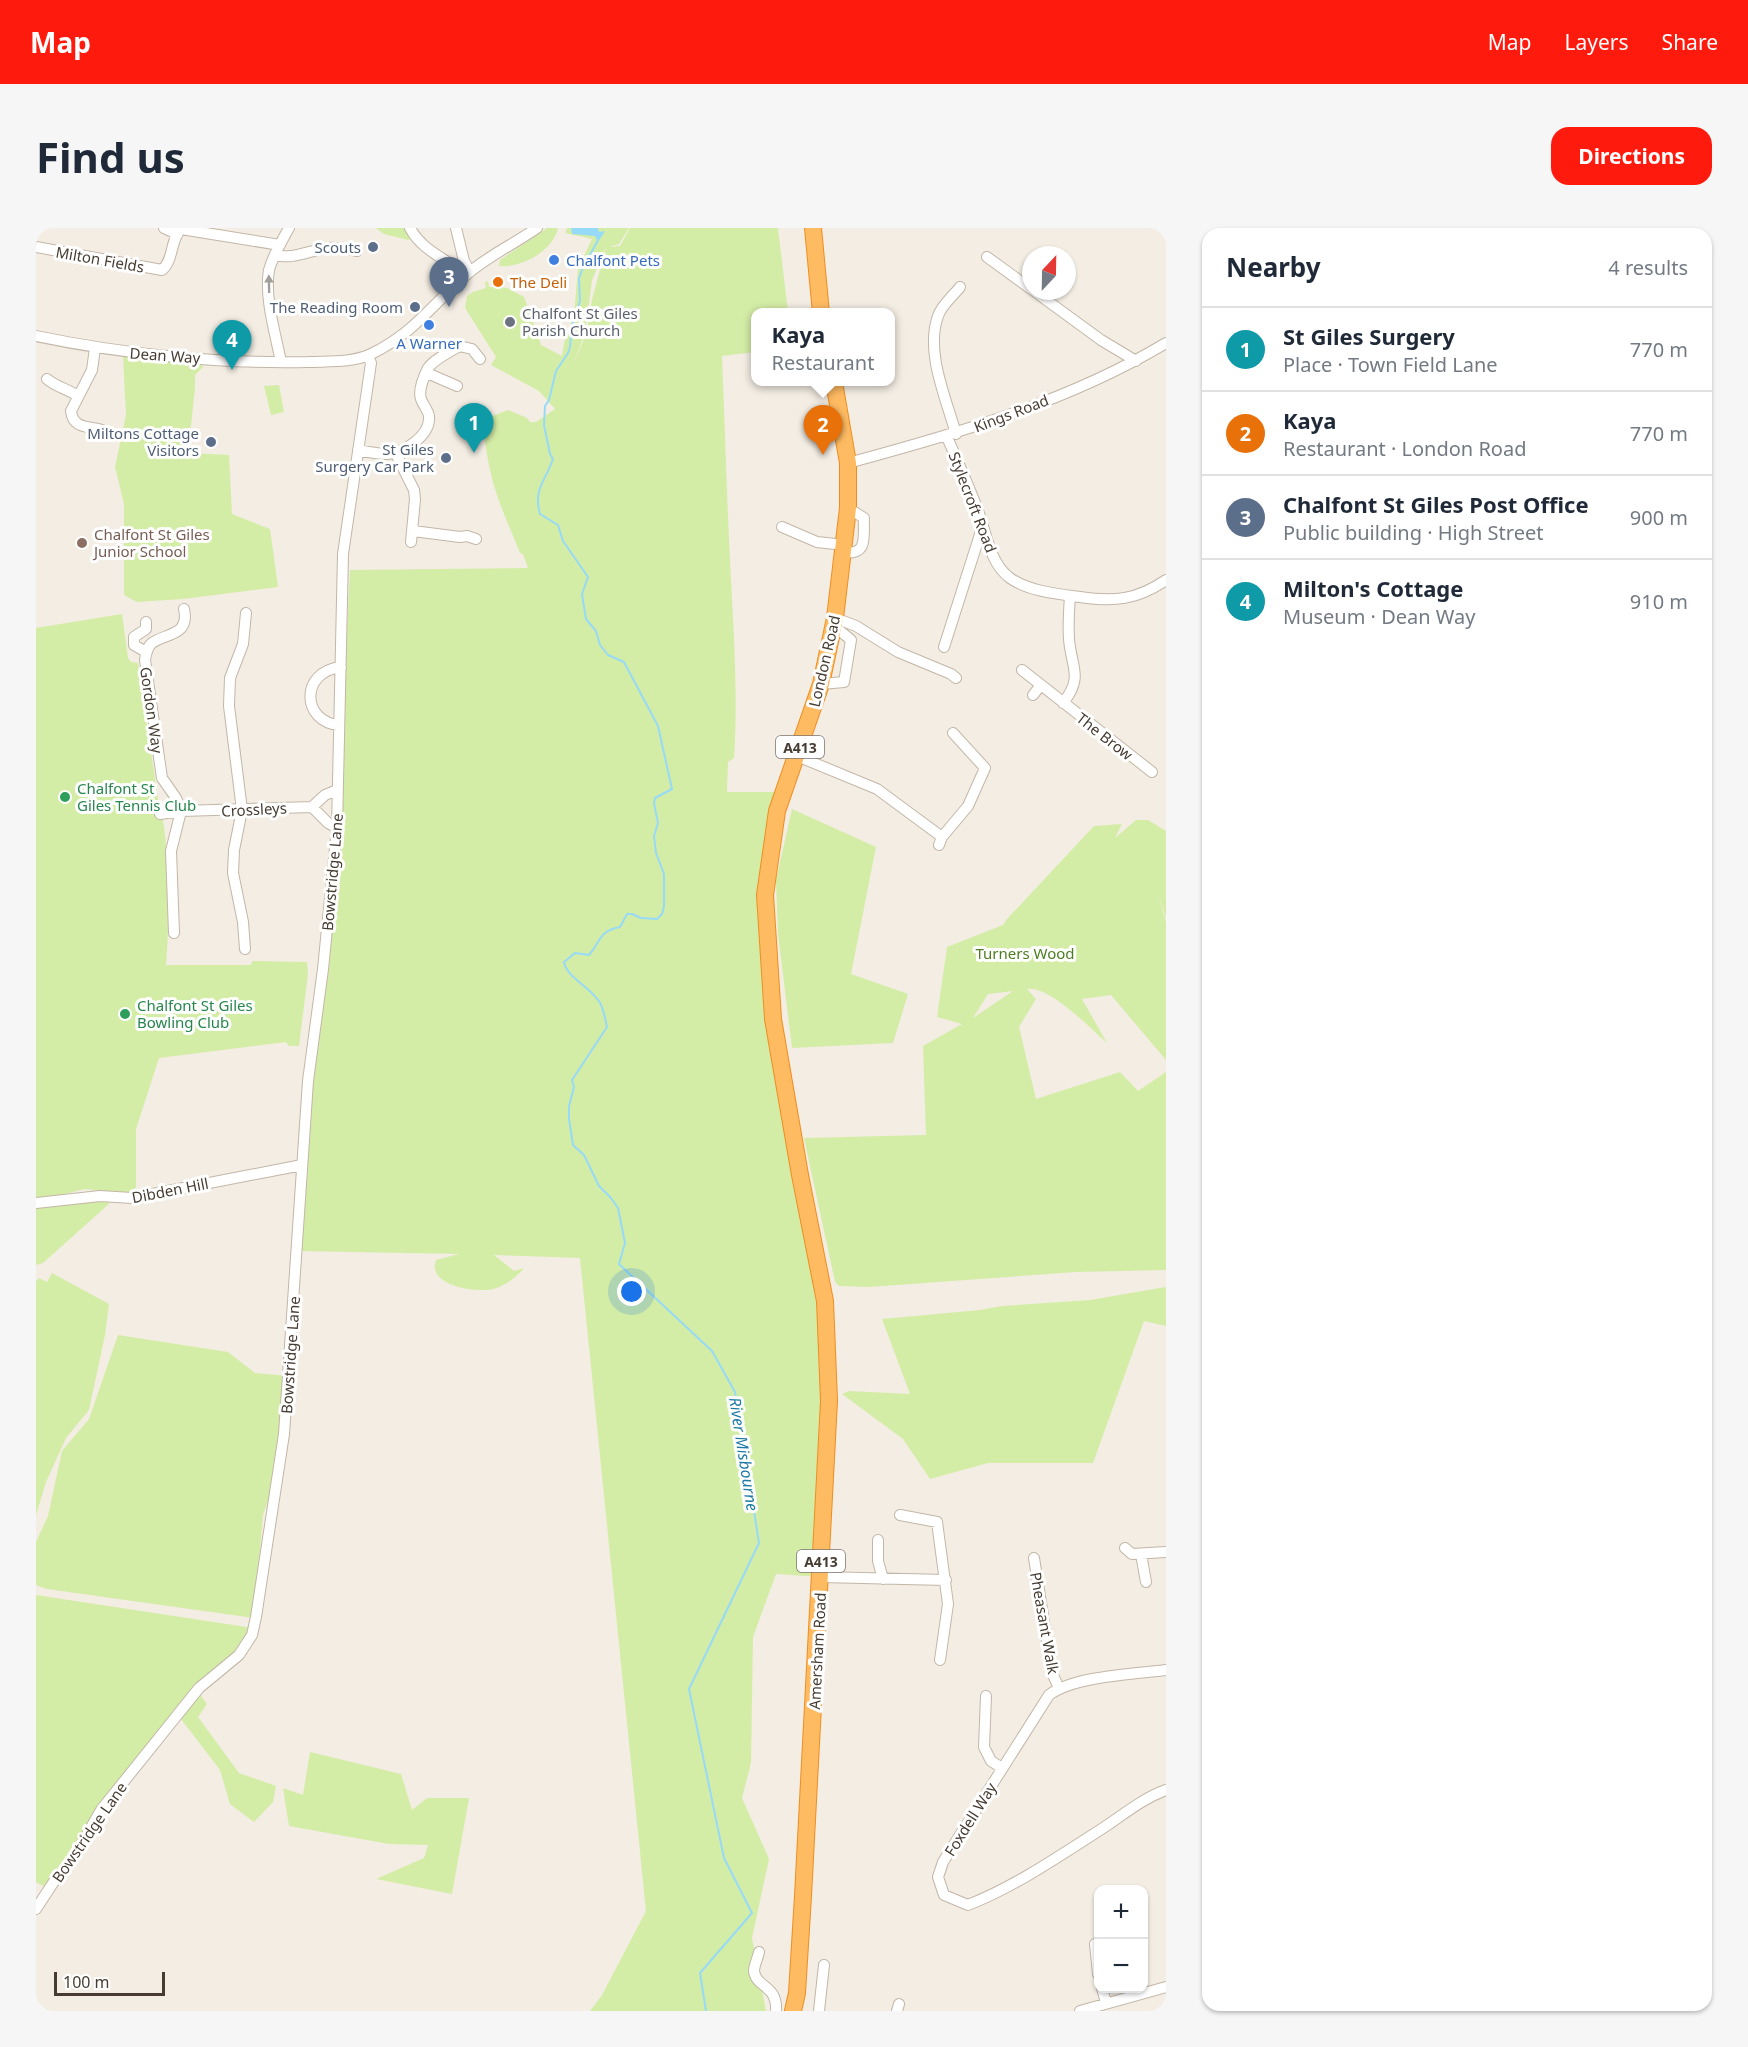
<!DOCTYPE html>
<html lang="en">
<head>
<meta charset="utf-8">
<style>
  body { margin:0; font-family:"Noto Sans",sans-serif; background:#f6f6f7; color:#1f2937 }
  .controls { position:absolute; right:18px; bottom:18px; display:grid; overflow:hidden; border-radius:12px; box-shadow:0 2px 4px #0004 }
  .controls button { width:54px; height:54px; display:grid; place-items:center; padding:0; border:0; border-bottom:2px solid #e0e1e3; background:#fff; color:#1f2937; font:30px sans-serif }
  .compass { position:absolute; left:986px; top:18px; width:54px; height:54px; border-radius:50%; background:#fff; box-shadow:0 2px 4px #0004; rotate:22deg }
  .scale { position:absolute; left:18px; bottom:15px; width:111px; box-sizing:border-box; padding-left:6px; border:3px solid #463c32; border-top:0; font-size:16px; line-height:21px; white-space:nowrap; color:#463c32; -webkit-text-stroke:4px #fff; paint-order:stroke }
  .you { position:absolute; left:596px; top:1064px; width:21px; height:21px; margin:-15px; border:4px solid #fff; border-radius:50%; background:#1a73e8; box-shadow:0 0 0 9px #1a73e833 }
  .badge { display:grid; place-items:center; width:39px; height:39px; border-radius:50%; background:#ff1a0e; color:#fff; font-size:20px; font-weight:700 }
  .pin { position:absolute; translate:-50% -50px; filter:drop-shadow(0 2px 3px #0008) }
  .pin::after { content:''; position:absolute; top:32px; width:21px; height:18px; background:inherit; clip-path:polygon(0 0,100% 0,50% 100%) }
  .popup { position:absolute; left:715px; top:80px; width:144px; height:78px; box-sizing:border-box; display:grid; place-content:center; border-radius:12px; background:#fff; filter:drop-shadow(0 2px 4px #0005); font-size:20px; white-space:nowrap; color:#747a83 }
  .popup b { font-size:22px; color:#1f2937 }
  .popup::after { content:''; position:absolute; left:50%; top:100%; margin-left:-12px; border:12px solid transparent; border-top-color:#fff }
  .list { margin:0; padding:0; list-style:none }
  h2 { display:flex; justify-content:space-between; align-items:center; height:78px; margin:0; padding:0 24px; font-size:26px }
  h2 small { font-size:20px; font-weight:400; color:#747a83 }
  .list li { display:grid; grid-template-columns:39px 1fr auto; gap:18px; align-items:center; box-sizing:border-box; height:84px; padding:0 24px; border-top:2px solid #e0e1e3 }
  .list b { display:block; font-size:22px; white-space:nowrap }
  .list p { margin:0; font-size:20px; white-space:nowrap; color:#747a83 }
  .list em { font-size:20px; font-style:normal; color:#747a83 }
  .map { position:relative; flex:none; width:1130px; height:1783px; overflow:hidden; border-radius:18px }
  header { display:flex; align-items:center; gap:36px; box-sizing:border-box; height:84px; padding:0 30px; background:#ff1a0e; color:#fff }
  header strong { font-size:28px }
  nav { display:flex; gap:33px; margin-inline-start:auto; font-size:21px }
  .intro { display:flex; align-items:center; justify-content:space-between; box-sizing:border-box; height:144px; padding:0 36px }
  h1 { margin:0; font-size:42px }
  .button { padding:15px 27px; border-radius:18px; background:#ff1a0e; color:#fff; font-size:21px; font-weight:700 }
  main { display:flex; gap:36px; padding:0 36px }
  aside { flex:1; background:#fff; border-radius:18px; box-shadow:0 2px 4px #0004 }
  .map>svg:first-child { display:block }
</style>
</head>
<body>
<header>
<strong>Map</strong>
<nav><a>Map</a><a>Layers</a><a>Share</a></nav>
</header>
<div class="intro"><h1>Find us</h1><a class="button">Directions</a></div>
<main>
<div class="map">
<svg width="1130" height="1783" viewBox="0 0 1130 1783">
  <rect width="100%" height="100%" fill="#f3ede3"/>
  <path fill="#d4eda6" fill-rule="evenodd" d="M340,0h31l4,11 -3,1 -24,-6z
    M511,0h11c-5,23 -36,40 -59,38l1,-6z
    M531,0h62l-10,16 -10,3 11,-1 10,-18h148l10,84 -32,1 -1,39 -33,4c3,75 5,149 9,224 3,60 7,118 3,178l-6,4 -1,30h48l-10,103 10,137 50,269 -4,276 -45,-3 -23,63 -2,126 -9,35 27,61 -17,79 14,73h-176l12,-16 44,-84 -66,-653 -86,-3 20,16 10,-3c-7,9 -19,18 -31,21 -16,4 -67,-3 -57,-29l23,-6 -162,-3 24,-266 20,-133 -4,-24 13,-258 178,-2 -5,-14 -3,-1c-10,-26 -23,-52 -29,-79 -3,-13 -6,-29 -7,-42 0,-7 2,-11 1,-18l8,2 15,-6 19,8 3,4h6l19,-13 -16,-18 -48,-26 5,-8 -31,-49 2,-12 6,-4 13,-4 -1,-6 3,-1 1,6 18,1 17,9 17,48 21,11 2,-13 10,-28 4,-46 14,-30 -27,-6zM570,19l-14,53 -6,34 -13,31 12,-32 7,-53z
    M87,128l77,6 3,5 -8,8v13l-7,65 41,2 3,59 38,15 8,58 -95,12 -46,3 -13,-7v-91l-9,-37 11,-52z
    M243,157l5,27 -13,3 -7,-29z
    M86,386l6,44 3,4 7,1 21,143c6,17 6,33 8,51 2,36 2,72 -1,108h84l3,-4 54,1 1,12 -9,72h-10l-3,-4 -127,16 -23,71v58l-5,7 -46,-5 -37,9 -12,-1v-569z
    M756,581l84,38 -25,127 57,20 -15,49 -101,5 -14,-114 -2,-54z
    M1100,592h12l18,11v87l-8,-23 8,27v138l-55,-65 -29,4 25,44c-16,-14 -58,-58 -80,-54l9,10 -17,28 17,72 84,-27 18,19 28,-19v198l-90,2 -207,15 -30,-1 -4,-4 -31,-144 122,-3 -3,-89 39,-22 -25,-7 10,-70 56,-22 4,-6 87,-93 28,-2 -7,14zM977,763l-40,27 15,-24z
    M58,971l16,4 -67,60 -7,2v-60z
    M16,1045l57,31 -4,31 -16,75 -23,28 -20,44 -10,33v-234l3,-3 8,4z
    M1130,1059v39l-22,-5 -51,142h-105l-58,16 -27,-40 -61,-45 7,-3 61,3 -28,-75 98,-9 22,-4 88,-6z
    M82,1107l110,17 27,21 33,3 -10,96 -15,43 -9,103 -207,-29 -11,-4v-43l12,-26 14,-65 27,-32z
    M0,1367l217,33 -1,7 -43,43 -108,132 -52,79 -13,-7z
    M163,1465l8,11 -9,13 41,56 37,13 -3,16 -19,20 -24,-18 -10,-34 -39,-51z
    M274,1524l91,22 11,36 15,-12h42l-17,96 -76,-15 48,-21 4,-13 -39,-1 -100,-18 -6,-38 20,7z"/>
  <path fill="#97daf8" d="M535,0h27l1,4 6,-1 -7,11 -3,-6 -23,-2z"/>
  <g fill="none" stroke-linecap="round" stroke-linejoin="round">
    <path stroke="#97daf8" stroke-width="2" d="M562,12l-16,30 -3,8 1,23 -8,24 -2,22 -2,6 -12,18 -7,29 -4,6 -1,19 6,29 3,5c-8,23 -20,30 -13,55l18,11 5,16 25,36 -6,17 4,25 10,12 4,14 8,10 16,7 34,64 14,63 -17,9 -1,5 4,20 -4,13 2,17 8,21v33l-2,7 -5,5 -16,-1 -9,-4h-5l-7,13c-21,4 -19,14 -31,28l-14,-2 -11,9c2,15 28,26 36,41 4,7 5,16 7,24l-35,53 2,7 -5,19v13l4,26 11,10 15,31 12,12 7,10 7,35 -6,21 93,87 23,41 24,151 -70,146 35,169 28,55 -52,60 6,38"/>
    <defs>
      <path id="minor" d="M128,0l13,6
        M374,0c12,23 37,31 56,47
        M420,0l8,33 6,11
        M0,19l126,23c12,-10 8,-30 19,-41l99,16
        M239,27c17,5 35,-5 53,-7 10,-1 19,1 29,3
        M951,29l44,32
        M998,63l67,49 35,21
        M0,108c86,18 184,28 272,26 20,-1 44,1 63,-8 43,-21 60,-48 94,-78 21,-19 49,-32 72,-48
        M59,120l-3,22 -21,41c2,18 17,15 31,19
        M245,134c-5,-26 -17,-65 -12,-92 4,-15 13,-29 20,-42
        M391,145l30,13
        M11,151c9,8 21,10 31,17
        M920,206c-10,-36 -31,-82 -18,-118 3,-10 15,-20 22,-29
        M911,209c10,23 21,47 30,71 9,22 12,55 33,70 18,13 47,16 70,19 34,5 57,3 86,-17
        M322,222c10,2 19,4 29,4 16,-1 44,-18 42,-38 -1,-6 -6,-11 -8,-17 -3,-8 3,-23 7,-31 6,-9 22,-16 31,-22l13,3 8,10
        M359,224l19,38 1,9 -4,43
        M812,235c108,-29 222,-62 318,-120
        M746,299l35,15 27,3
        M377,303l47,6 7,-1 9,3
        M807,324c26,4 20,-16 21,-34l-16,-10
        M799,390l21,8 42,26 53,22 5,4
        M110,394v7l-12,8v8l12,7
        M908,419l39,-122
        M986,442l130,102
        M785,456l23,-2 7,-42 -17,-14
        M997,467l8,-10
        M1027,475c21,-26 8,-36 6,-64 -1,-14 0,-29 1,-43
        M303,497c-37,-3 -40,-53 2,-58
        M761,528l80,33 65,48
        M276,579l16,16 9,5
        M124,586l21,-3 131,-4 13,-12 12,-5
        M903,617l3,-8 26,-31 17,-38 -32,-35
        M138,705l-3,-82 10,-40 -5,-13 -14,-20 -17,-118c1,-6 2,-13 7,-17 14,-10 38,-7 32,-34
        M209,721l-2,-27 -10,-49 1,-23 8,-40 -13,-104 1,-28 13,-34 3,-31
        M0,975l64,-7 32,2 170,-33
        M864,1287l37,7 11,82 -8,56
        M842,1312v21l5,18
        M1089,1320l7,6 34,-2
        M1105,1326l5,28
        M998,1330l18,115 7,15
        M785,1349l125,3
        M1130,1442c-32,4 -92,6 -117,25l-106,167 -5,15 6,18 24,10c46,-18 90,-48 132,-75 22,-14 41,-31 66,-40
        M950,1468l-2,51 7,14 11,7
        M0,1681l17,-26 20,-24 28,-49 98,-122 40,-33 13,-20 4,-18 28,-183 24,-353 15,-112 14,-141 6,-274 28,-191 -3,-7
        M1059,1716l3,30
        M723,1724c-1,6 -5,13 -5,19 2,17 24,14 22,40
        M1066,1760l4,15
        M783,1783l5,-46
        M861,1783l2,-7
        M1044,1783l86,-24"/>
      <path id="highway" d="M777,0l8,85
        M757,1783l4,-18 6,-97 26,-495 -4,-100 -25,-126 -27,-156 -8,-124 12,-84 44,-127 14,-66 13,-110v-45l-14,-81"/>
    </defs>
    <use href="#minor" stroke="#c3b6a7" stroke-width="12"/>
    <use href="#highway" stroke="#ee8e22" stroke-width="18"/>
    <use href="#minor" stroke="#fff" stroke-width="10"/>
    <use href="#highway" stroke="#ffbb62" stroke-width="16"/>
  </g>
  <defs><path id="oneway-solid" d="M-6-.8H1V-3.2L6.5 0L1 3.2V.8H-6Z" transform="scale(1.5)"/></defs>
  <use fill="#a29e98" href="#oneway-solid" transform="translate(233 56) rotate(-91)"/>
  <g fill="#5c6f8a" stroke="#fff" stroke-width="2">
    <circle cx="337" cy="19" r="6"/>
    <circle cx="379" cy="79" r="6"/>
    <circle cx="175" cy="214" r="6"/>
    <circle cx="410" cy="230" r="6"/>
  </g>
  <g fill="#3f7fe0" stroke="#fff" stroke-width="2">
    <circle cx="518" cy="32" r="6"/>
    <circle cx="393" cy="97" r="6"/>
  </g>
  <circle fill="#e8710a" stroke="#fff" stroke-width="2" cx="462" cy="54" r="6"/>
  <circle fill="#6b7280" stroke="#fff" stroke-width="2" cx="474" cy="94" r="6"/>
  <circle fill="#8d6e63" stroke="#fff" stroke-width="2" cx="46" cy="315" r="6"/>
  <g fill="#2e9e5b" stroke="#fff" stroke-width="2">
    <circle cx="29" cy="569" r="6"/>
    <circle cx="89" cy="786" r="6"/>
  </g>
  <g text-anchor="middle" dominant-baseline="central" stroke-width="6" stroke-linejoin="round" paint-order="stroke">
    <g fill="#fff" stroke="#7e7670" stroke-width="1.5">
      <rect x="740" y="508" width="48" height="22" rx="4.5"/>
      <rect x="761" y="1322" width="48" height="22" rx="4.5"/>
    </g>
    <g font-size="14" font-weight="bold" fill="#463c32">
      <text x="764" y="519">A413</text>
      <text x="785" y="1333">A413</text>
    </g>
    <g font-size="15" fill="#4e5e75" stroke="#fff" text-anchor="end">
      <text x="325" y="19">Scouts</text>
      <text x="367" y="79">The Reading Room</text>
      <text x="163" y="205">Miltons Cottage<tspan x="163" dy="17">Visitors</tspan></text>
      <text x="398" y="221">St Giles<tspan x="398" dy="17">Surgery Car Park</tspan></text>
    </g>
    <g font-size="15" fill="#463c32" stroke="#fff">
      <text transform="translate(64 31) rotate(10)">Milton Fields</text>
      <text transform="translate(129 127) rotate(4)">Dean Way</text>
      <text transform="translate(975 185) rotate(-21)">Kings Road</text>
      <text transform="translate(937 274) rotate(69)">Stylecroft Road</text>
      <text transform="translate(788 433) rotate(-77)">London Road</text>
      <text transform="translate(116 482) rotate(82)">Gordon Way</text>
      <text transform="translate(1069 508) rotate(38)">The Brow</text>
      <text transform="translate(218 581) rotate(-3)">Crossleys</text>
      <text transform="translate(296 644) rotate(-85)">Bowstridge Lane</text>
      <text transform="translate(134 962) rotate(-11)">Dibden Hill</text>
      <text transform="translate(254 1127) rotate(-86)">Bowstridge Lane</text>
      <text transform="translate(1009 1395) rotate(80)">Pheasant Walk</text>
      <text transform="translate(781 1423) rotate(-87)">Amersham Road</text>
      <text transform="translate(934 1591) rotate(-58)">Foxdell Way</text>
      <text transform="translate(53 1604) rotate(-55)">Bowstridge Lane</text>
    </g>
    <g font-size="15" fill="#366cbe" stroke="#fff" text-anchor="start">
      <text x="530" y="32">Chalfont Pets</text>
      <text x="393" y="115" text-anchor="middle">A Warner</text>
    </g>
    <g font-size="15" fill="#c56008" stroke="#fff" text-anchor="start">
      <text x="474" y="54">The Deli</text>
    </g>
    <g font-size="15" fill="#5b616d" stroke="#fff" text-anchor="start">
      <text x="486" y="85">Chalfont St Giles<tspan x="486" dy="17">Parish Church</tspan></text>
    </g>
    <g font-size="15" fill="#785e54" stroke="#fff" text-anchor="start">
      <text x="58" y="306">Chalfont St Giles<tspan x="58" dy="17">Junior School</tspan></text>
    </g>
    <g font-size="15" fill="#27864d" stroke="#fff" text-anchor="start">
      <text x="41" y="560">Chalfont St<tspan x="41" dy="17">Giles Tennis Club</tspan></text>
      <text x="101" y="777">Chalfont St Giles<tspan x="101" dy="17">Bowling Club</tspan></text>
    </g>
    <g font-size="15" fill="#4d7d20" stroke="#fff">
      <text x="989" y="725">Turners Wood</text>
    </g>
    <g font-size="16" font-style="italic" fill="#1e79a3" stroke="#fff">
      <text transform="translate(708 1226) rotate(81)">River Misbourne</text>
    </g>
  </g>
</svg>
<div class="controls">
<button>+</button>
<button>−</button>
</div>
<svg class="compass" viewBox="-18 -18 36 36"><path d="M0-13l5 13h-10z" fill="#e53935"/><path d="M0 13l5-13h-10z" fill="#747a83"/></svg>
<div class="scale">100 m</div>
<div class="you"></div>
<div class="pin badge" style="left:438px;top:225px;background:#0f9aa8">1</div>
<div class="pin badge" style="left:787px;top:227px;background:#e8710a">2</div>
<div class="popup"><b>Kaya</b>Restaurant</div>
<div class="pin badge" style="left:413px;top:79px;background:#5c6f8a">3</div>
<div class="pin badge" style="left:196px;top:142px;background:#0f9aa8">4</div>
</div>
<aside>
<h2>Nearby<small>4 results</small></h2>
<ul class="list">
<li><span class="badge" style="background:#0f9aa8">1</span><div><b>St Giles Surgery</b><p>Place · Town Field Lane</p></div><em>770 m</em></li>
<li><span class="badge" style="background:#e8710a">2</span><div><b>Kaya</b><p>Restaurant · London Road</p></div><em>770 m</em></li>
<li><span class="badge" style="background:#5c6f8a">3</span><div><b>Chalfont St Giles Post Office</b><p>Public building · High Street</p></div><em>900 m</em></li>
<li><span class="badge" style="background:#0f9aa8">4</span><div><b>Milton's Cottage</b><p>Museum · Dean Way</p></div><em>910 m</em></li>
</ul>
</aside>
</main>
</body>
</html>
